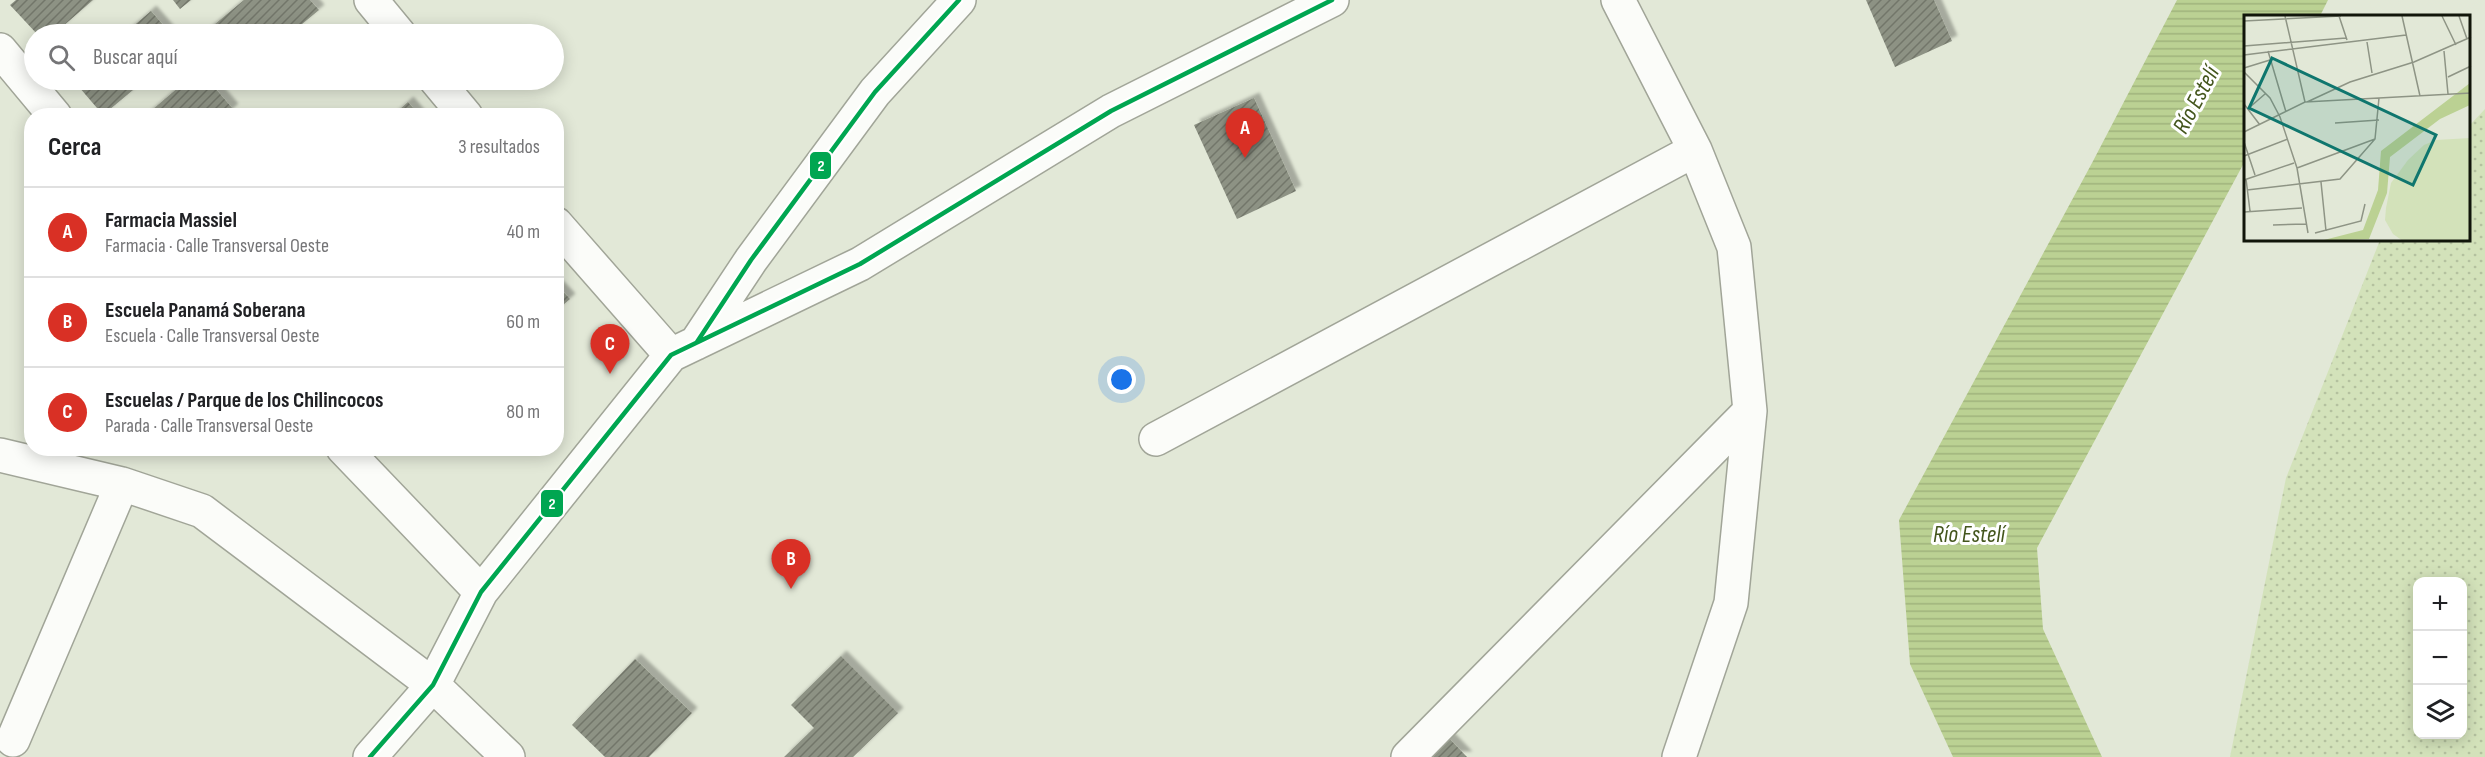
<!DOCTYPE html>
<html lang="es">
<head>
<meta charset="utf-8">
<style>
  body { margin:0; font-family:"Sofia Sans Condensed",sans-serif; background:#f6f6f6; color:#202124 }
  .controls { position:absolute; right:18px; bottom:18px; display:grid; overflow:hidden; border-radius:12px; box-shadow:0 3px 15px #0003 }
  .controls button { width:54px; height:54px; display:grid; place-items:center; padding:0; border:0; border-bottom:2px solid #e0e0e0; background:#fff; color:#202124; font:30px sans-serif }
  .you { position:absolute; left:1122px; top:380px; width:21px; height:21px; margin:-15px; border:4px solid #fff; border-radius:50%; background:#1a73e8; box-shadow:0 0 0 9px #1a73e833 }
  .badge { display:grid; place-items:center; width:39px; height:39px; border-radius:50%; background:#d93025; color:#fff; font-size:20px; font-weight:700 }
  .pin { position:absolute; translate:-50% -50px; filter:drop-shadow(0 2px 3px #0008) }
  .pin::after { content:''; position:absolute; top:32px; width:21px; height:18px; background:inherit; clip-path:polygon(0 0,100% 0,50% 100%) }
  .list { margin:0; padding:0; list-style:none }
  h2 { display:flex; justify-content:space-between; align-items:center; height:78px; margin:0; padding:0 24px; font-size:26px }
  h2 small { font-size:20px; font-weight:400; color:#757577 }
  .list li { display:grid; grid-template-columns:39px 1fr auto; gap:18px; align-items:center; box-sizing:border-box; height:90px; padding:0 24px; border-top:2px solid #e0e0e0 }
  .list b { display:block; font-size:22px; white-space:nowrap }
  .list p { margin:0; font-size:20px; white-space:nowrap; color:#757577 }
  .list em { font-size:20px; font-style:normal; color:#757577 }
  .icon { flex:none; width:33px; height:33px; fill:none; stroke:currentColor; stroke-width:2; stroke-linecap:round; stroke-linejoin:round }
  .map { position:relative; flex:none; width:2485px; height:757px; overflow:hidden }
  .search { position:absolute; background:#fff; box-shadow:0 3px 15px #0003; left:24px; top:24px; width:540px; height:66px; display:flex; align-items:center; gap:15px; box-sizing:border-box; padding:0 21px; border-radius:33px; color:#757577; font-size:22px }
  .panel { position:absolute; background:#fff; box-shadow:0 3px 15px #0003; left:24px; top:108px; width:540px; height:348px; border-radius:24px }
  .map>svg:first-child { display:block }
</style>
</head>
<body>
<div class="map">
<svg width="2485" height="757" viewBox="0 0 2485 757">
  <defs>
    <pattern id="grass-dots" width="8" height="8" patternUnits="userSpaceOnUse" patternTransform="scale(1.5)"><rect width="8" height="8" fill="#d3e2ba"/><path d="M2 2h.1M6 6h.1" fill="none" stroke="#b4c19f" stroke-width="1.8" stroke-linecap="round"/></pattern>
    <pattern id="water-rules" width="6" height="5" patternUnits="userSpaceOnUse" patternTransform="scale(1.5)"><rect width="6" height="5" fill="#bbd193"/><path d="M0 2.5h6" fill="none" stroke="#a0b37d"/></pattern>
    <pattern id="building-hatch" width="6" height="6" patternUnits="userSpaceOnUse" patternTransform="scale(1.5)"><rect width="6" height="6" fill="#8d9284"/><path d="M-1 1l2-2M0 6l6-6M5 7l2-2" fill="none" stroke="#72766a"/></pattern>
    <filter id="shadow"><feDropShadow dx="5.5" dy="-5.5" stdDeviation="1.5" flood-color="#0004"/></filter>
  </defs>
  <rect width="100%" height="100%" fill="#e2e8d7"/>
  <path fill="url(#grass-dots)" fill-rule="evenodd" d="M2485,109v648h-255l56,-279 94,-238h88l1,-114zM2418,582h44v152h-44z"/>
  <path fill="url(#water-rules)" d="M2177,0h151l-8,16h-75v145l-208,387 6,81 59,128h-149l-43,-93 -11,-144 193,-357z"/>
  <path fill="url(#building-hatch)" filter="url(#shadow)" d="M16,0h77l-39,34h-17l-27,-29z
    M173,0h18l-11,9z
    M244,0h66l9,10 -29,24h-87z
    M1866,0h68l18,41 -57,26z
    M151,11l20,23h-47z
    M73,80h72l-42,35z
    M187,80h21l25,29 -8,7h-80z
    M1254,98l42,93 -59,28 -43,-94z
    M408,102l12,14h-28z
    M556,284l14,15 -14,12z
    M841,656l57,57 -45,44h-69l30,-29 -23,-23z
    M635,659l57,54 -43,44h-44l-33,-32z
    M1444,733l23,24h-48z"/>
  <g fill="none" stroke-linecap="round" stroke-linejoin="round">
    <defs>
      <path id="minor" d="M371,0l28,34
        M1618,0l77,150 39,97 16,164 -19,192 -52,154
        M0,50l55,66
        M436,80l30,36
        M556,224l115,131
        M696,343l55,-83 124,-168 84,-92
        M1156,439l539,-289
        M343,448l138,144
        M0,455l122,29 80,27 231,174 75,72
        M13,740l109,-256
        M370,757l63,-72 48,-93 190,-237 189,-91 251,-153 221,-111
        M1408,757l342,-346"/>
    </defs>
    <use href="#minor" stroke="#a1a598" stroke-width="36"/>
    <use href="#minor" stroke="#fbfcf9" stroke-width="33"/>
    <defs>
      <path id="bus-1" d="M697,342l54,-82 124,-168 84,-92
        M370,757l63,-72 48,-93 190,-237 189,-91 251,-153 221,-111"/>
    </defs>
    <use href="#bus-1" stroke="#fff" stroke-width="9"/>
    <use href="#bus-1" stroke="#00a651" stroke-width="4.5"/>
  </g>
  <g text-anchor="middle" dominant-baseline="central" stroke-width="6" stroke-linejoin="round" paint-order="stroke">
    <g font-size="24" font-style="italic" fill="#44561d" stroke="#fff">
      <text transform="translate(2196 100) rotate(-62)">Río Estelí</text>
      <text x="1969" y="534">Río Estelí</text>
    </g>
  </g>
  <g transform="translate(2244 15)">
    <rect width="226" height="226" fill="#e2e8d7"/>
    <path d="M226,123v103h-67l-10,-7 -8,-14 1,-12 5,-25 17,-23 16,-15 12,-5z" fill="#d3e2ba"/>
    <path d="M226,68v22l-30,14 -50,38 -3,36 -18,46 -49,2 43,-11 15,-40 3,-39z" fill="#bbd193"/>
    <path fill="none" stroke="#8e9485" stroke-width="1.5" d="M41,1l20,86M95,1l8,24M158,1l18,80M198,1l14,29M215,1l8,23M0,6l97,-5M123,27l5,31M0,31l102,-8M24,36l18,61M200,36l4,43M0,40l162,-20M0,53l26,-8M0,57l26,26 10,19 17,51 11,65M204,62l23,-11M63,87l43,-20 64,-20 57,-25M0,89l16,21M6,92l15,-13M91,108l44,-3M0,117l61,-30 166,-9M0,127l11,33M0,141l44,-17M53,153l78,-29M2,164l4,32M0,165l50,-17M77,167l5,49M3,175l93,-11 35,-40 4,-41M0,197l58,-4M29,210l33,-1M71,218l46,-12 4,-17"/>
    <path fill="#0f766e" fill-opacity="0.15" stroke="#0f766e" stroke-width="3" d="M28,43l164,77 -23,50 -164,-77z"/>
    <rect width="226" height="226" fill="none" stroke="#11150a" stroke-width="3"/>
  </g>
  <g stroke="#fff" stroke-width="2">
    <rect x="809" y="151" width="23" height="29" rx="6" fill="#00a651"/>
    <rect x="540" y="489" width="24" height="29" rx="6" fill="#00a651"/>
  </g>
  <g font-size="16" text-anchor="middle" font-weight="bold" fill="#fff">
    <text x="821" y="171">2</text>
    <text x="552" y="509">2</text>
  </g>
</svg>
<div class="controls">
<button>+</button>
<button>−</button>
<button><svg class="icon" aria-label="layers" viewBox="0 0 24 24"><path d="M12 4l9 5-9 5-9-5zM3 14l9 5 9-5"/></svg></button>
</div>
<div class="you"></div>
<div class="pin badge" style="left:1245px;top:158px">A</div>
<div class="pin badge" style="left:791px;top:589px">B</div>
<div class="pin badge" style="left:610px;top:374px">C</div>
<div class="search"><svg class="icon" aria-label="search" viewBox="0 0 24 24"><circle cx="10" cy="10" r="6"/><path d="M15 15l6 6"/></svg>Buscar aquí</div>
<section class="panel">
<h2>Cerca<small>3 resultados</small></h2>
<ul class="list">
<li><span class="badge">A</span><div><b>Farmacia Massiel</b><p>Farmacia · Calle Transversal Oeste</p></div><em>40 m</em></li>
<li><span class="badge">B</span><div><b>Escuela Panamá Soberana</b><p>Escuela · Calle Transversal Oeste</p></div><em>60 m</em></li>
<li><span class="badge">C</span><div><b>Escuelas / Parque de los Chilincocos</b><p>Parada · Calle Transversal Oeste</p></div><em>80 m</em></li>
</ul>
</section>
</div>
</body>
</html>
